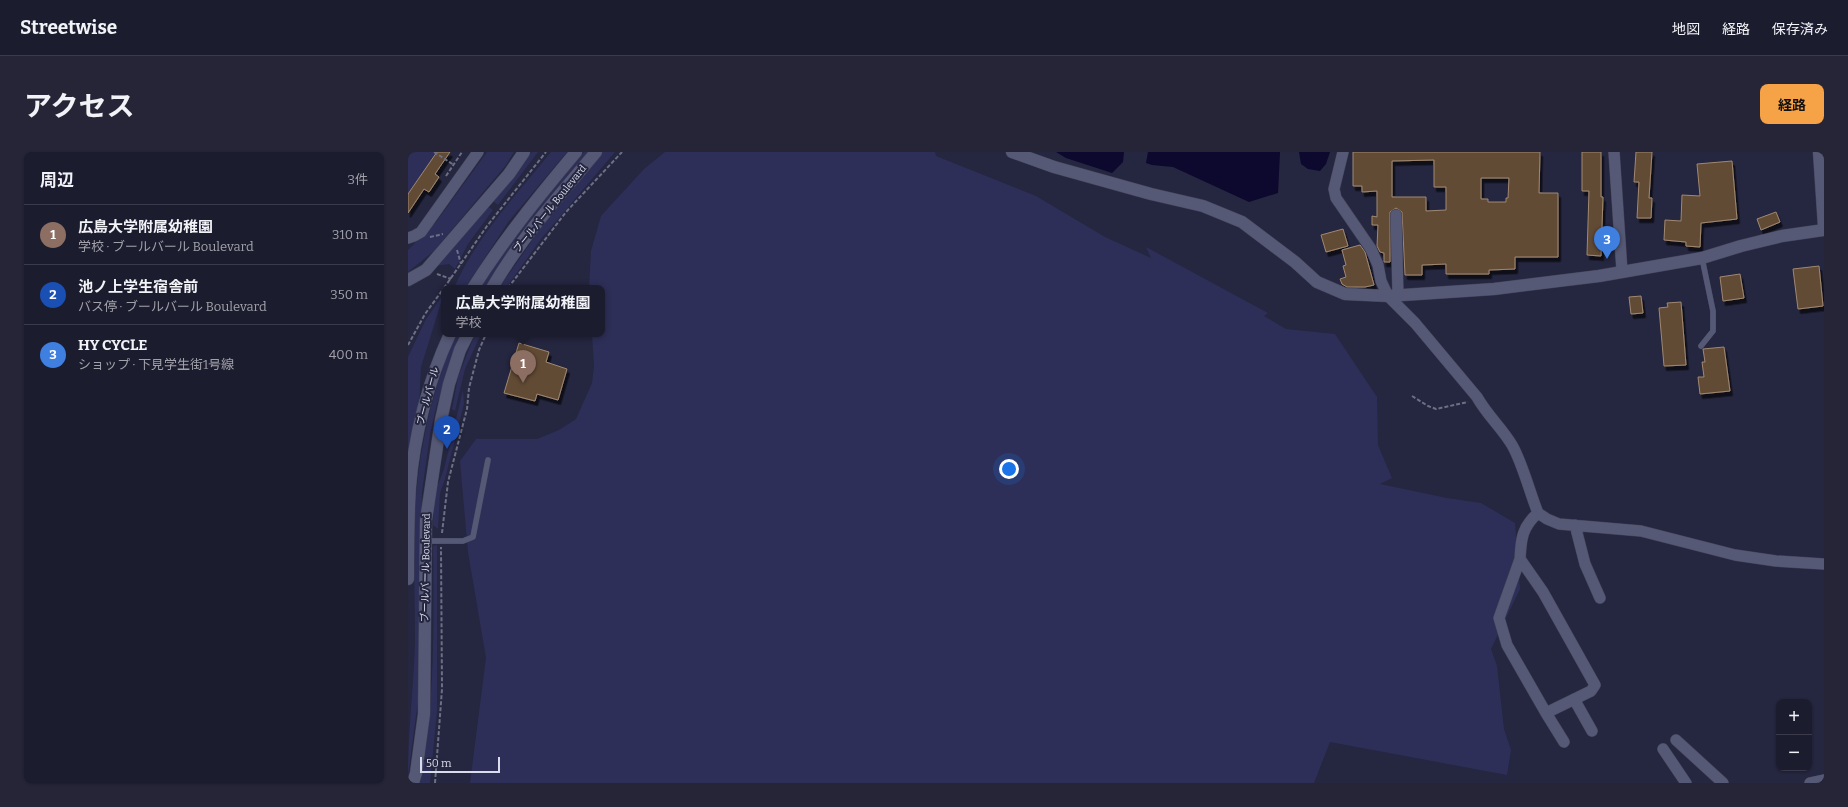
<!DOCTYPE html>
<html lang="ja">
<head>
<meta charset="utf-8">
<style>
  body { margin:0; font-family:Bitter,"Noto Sans JP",serif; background:#252537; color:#f1f3f6 }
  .controls { position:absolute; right:12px; bottom:12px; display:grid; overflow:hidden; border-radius:8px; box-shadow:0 1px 3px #0004 }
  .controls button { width:36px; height:36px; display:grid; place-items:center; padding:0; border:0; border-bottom:1px solid #3a3a4b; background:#1c1c2f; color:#f1f3f6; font:20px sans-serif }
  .scale { position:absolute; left:12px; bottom:10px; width:80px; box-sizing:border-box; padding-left:4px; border:2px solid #dadced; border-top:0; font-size:11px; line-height:14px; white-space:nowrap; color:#dadced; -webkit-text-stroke:3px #25263f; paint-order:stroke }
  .you { position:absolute; left:601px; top:317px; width:14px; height:14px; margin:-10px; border:3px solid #fff; border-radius:50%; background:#1a73e8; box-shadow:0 0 0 6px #1a73e833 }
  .badge { display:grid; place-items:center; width:26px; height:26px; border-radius:50%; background:#f6a247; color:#fff; font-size:13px; font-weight:700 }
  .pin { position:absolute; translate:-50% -33px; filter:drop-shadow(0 1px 2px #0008) }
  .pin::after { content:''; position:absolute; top:21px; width:14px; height:12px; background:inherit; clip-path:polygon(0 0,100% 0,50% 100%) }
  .popup { position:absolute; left:33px; top:133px; width:164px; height:52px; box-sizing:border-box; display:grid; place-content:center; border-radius:8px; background:#1c1c2f; filter:drop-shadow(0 1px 3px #0005); font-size:13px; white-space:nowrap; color:#a0a1aa }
  .popup b { font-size:15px; color:#f1f3f6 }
  .popup::after { content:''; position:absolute; left:50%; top:100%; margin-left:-8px; border:8px solid transparent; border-top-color:#1c1c2f }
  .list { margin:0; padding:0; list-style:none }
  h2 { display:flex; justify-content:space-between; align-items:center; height:52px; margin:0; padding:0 16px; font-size:17px }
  h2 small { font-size:13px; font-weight:400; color:#a0a1aa }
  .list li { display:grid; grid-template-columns:26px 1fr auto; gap:12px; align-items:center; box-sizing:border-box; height:60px; padding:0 16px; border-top:1px solid #3a3a4b }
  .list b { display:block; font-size:15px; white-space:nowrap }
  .list p { margin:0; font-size:13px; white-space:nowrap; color:#a0a1aa }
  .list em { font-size:13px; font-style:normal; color:#a0a1aa }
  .map { position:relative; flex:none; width:1416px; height:631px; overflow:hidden; border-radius:8px }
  header { display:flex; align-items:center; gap:24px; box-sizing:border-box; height:56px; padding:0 20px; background:#1c1c2f; border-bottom:1px solid #3a3a4b }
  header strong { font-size:19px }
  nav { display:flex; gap:22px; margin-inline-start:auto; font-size:14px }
  .intro { display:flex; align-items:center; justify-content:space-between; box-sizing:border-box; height:96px; padding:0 24px }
  h1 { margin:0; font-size:28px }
  .button { padding:10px 18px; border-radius:8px; background:#f6a247; color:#111; font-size:14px; font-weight:700 }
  main { display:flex; gap:24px; padding:0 24px }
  aside { flex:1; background:#1c1c2f; border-radius:8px; box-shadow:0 1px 3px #0004 }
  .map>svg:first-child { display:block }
</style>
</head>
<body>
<header>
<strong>Streetwise</strong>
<nav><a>地図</a><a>経路</a><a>保存済み</a></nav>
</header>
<div class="intro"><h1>アクセス</h1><a class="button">経路</a></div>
<main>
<aside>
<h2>周辺<small>3件</small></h2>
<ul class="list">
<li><span class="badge" style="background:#8d6e63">1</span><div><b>広島大学附属幼稚園</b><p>学校 · ブールバール Boulevard</p></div><em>310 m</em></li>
<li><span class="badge" style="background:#1a4fb4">2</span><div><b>池ノ上学生宿舎前</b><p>バス停 · ブールバール Boulevard</p></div><em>350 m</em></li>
<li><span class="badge" style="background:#3f7fe0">3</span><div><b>HY CYCLE</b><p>ショップ · 下見学生街1号線</p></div><em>400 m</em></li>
</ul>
</aside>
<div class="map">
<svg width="1416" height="631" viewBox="0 0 1416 631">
  <defs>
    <filter id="shadow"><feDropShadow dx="2.5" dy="4.5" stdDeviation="0" flood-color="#0009"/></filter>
  </defs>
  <rect width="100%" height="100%" fill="#25263f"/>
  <path fill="#2d2f58" d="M0,0h29l-29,42z
    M79,0h27l-8,13 -72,86 -26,21v-22l28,-28z
    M124,0h6l-40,53 -5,-4z
    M143,0h16l-58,69 -44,67h-11c22,-51 63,-94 97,-136z
    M176,0h5l-69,82 -34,54h-7l9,-17 70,-91z
    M195,0h12l-74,87 -35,49h-7l46,-66z
    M257,0h270l1,4 100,40 69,41 46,21 -5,-11 122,66 -4,3 22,13 49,5 42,63 1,48 14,33 -12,6 67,14 34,5 34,20 5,66 -29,60 6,17 7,63 7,21 -4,25 -177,-33 -16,41h-844l16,-125 -18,-106 -8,-91 16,-22h61l22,-9 17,-11 16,-36 2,-17 -2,-32h10v-46h-13l2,-37 10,-35 43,-47z
    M79,54l6,4 -25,34 -13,25 -6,-5 -13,2z
    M36,141l-23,74 -2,41 -11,51v-102l17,-36z
    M48,182h7l-16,39 -10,31 -7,30 -8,58 -3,202 -11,82c0,-46 6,-91 7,-136 0,-42 -2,-85 0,-127 3,-61 17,-124 41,-179z
    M67,182h6l-16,35 -10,42 -3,-2 6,-32z
    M55,238l1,14 -19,75 -5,14 -2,36 -5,-4 1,-30 10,-26z
    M29,393v166l-7,72h-10c15,-77 14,-159 13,-237z"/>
  <path fill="#0c082e" d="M648,0h68l-1,10 -11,11 -46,-15z
    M740,0h132l-2,41 -29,9 -76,-35 -21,-2 -6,-2z
    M891,0h31l-4,12 -6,7 -12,-2 -7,-5z"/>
  <path fill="#624b36" stroke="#a18871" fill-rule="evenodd" filter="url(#shadow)" d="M29,0h13l-15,22 4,3 -10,15 -5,-3 -16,24v-19z
    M945,0h187l-1,41h19v64h-43v12l-26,1v4h-43v-10l-24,1v10h-17l-3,-63 -6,-4 -6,4v50h-6v-9l-4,-1 -3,-6 1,-21h-6v-9l5,1v-26l-15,1v-6h-9zM1026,8v27h12v23l-20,1v-14h-34v-36zM1073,26h28l-1,20h-2v4h-18v-3h-7z
    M1174,0h19v45h2l-2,59 -14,-1 2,-64h-7z
    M1228,0h16l-3,46h3l-1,20h-14l2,-36h-5z
    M1324,9l5,58 -36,4 -1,24 -14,-1v-4l-22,-2 1,-20 16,1 1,-26 18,1 -3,-32z
    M1368,60l4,10 -19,8 -4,-11z
    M935,77l5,17 -22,6 -5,-17z
    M952,93l5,7 9,33 -9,2h-18l-5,-3 -2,-5 6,-2 -3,-11 3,-1 -4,-15z
    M1411,114l4,40 -25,3 -5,-40z
    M1332,122l4,24 -21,3 -3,-24z
    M1233,144l2,17 -12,1 -2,-17z
    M1273,150l5,63 -22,1 -5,-58 9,-1 -1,-4z
    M111,191l30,9 -3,10 21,7 -9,31 -21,-6 -2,7 -31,-8z
    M1316,195l6,44 -30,3 -2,-17h6l-2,-15h3l-2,-13z"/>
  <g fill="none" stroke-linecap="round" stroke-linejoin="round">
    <defs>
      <path id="service" d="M1293,194l12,-15v-20l-11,-53
        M18,389h37l10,-4 15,-77"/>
      <path id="minor" d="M935,0l-9,37 2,9 35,51 7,16 3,16 7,15 27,27 62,74c10,18 25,31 35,48 10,17 18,48 26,68l9,6 12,5 82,7 94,24 41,6 48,3
        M1206,0l8,119
        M988,63l2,80
        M0,86l6,-2 7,-4 57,-80
        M1167,373l10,39 15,34
        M1112,407l23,33 52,93 -4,6 -45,22 -39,-68 -8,-27z
        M1112,407c1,-20 2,-32 18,-46
        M1166,547l18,32
        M1138,561l18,29
        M1268,588l47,43
        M1255,597l23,34
        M1402,631l14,-3"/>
      <path id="tertiary" d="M604,0l42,15 97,27 52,12 39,16 53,40 22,20 28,12 43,2 106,-7 105,-13 103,-18 39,-12 41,-10 42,-6
        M0,128l18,-10 83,-96 15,-22
        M65,136c31,-49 66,-92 103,-136
        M84,136c29,-50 67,-92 104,-136
        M0,427c0,-30 0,-61 2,-92 4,-51 18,-106 40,-153
        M5,631l3,-10 8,-59 2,-194 15,-100 8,-36 11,-34 8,-16"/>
      <path id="secondary" d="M1411,0l5,75"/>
    </defs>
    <use href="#service" stroke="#3f4055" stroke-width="6"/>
    <use href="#minor" stroke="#3f4055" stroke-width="12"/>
    <use href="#tertiary" stroke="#3f4055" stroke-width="13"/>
    <use href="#secondary" stroke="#3f4055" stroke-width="13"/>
    <path stroke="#6d6f84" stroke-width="2" stroke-dasharray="4 2" stroke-linecap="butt" d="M26,0l20,13
      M38,24l16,-24
      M22,85l13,-3
      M49,98l4,14
      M29,122l14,5
      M36,136l43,-62 59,-74
      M100,136l58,-76 56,-60
      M0,193l17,-31 19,-26
      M1004,244l16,10 8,3 32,-7
      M34,381l6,-51 19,-73 2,-21 10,-38 7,-16
      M27,631l7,-94 -1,-142"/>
    <use href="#service" stroke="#565975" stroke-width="5.5"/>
    <use href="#minor" stroke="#565975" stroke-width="11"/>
    <use href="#tertiary" stroke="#565975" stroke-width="12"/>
    <use href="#secondary" stroke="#565975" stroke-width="12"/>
  </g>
  <g text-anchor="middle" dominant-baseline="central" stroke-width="4" stroke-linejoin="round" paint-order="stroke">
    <g font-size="10" fill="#dadced" stroke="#25263f">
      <text transform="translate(142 57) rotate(-51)">ブールバール Boulevard</text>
      <text transform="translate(20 244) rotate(-75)">ブールバール</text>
      <text transform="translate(18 416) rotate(-89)">ブールバール Boulevard</text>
    </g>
  </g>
</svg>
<div class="controls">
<button>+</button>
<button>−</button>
</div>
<div class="scale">50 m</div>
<div class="you"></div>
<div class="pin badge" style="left:115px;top:231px;background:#8d6e63">1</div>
<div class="popup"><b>広島大学附属幼稚園</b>学校</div>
<div class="pin badge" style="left:39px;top:297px;background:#1a4fb4">2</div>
<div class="pin badge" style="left:1199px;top:107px;background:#3f7fe0">3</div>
</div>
</main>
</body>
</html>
